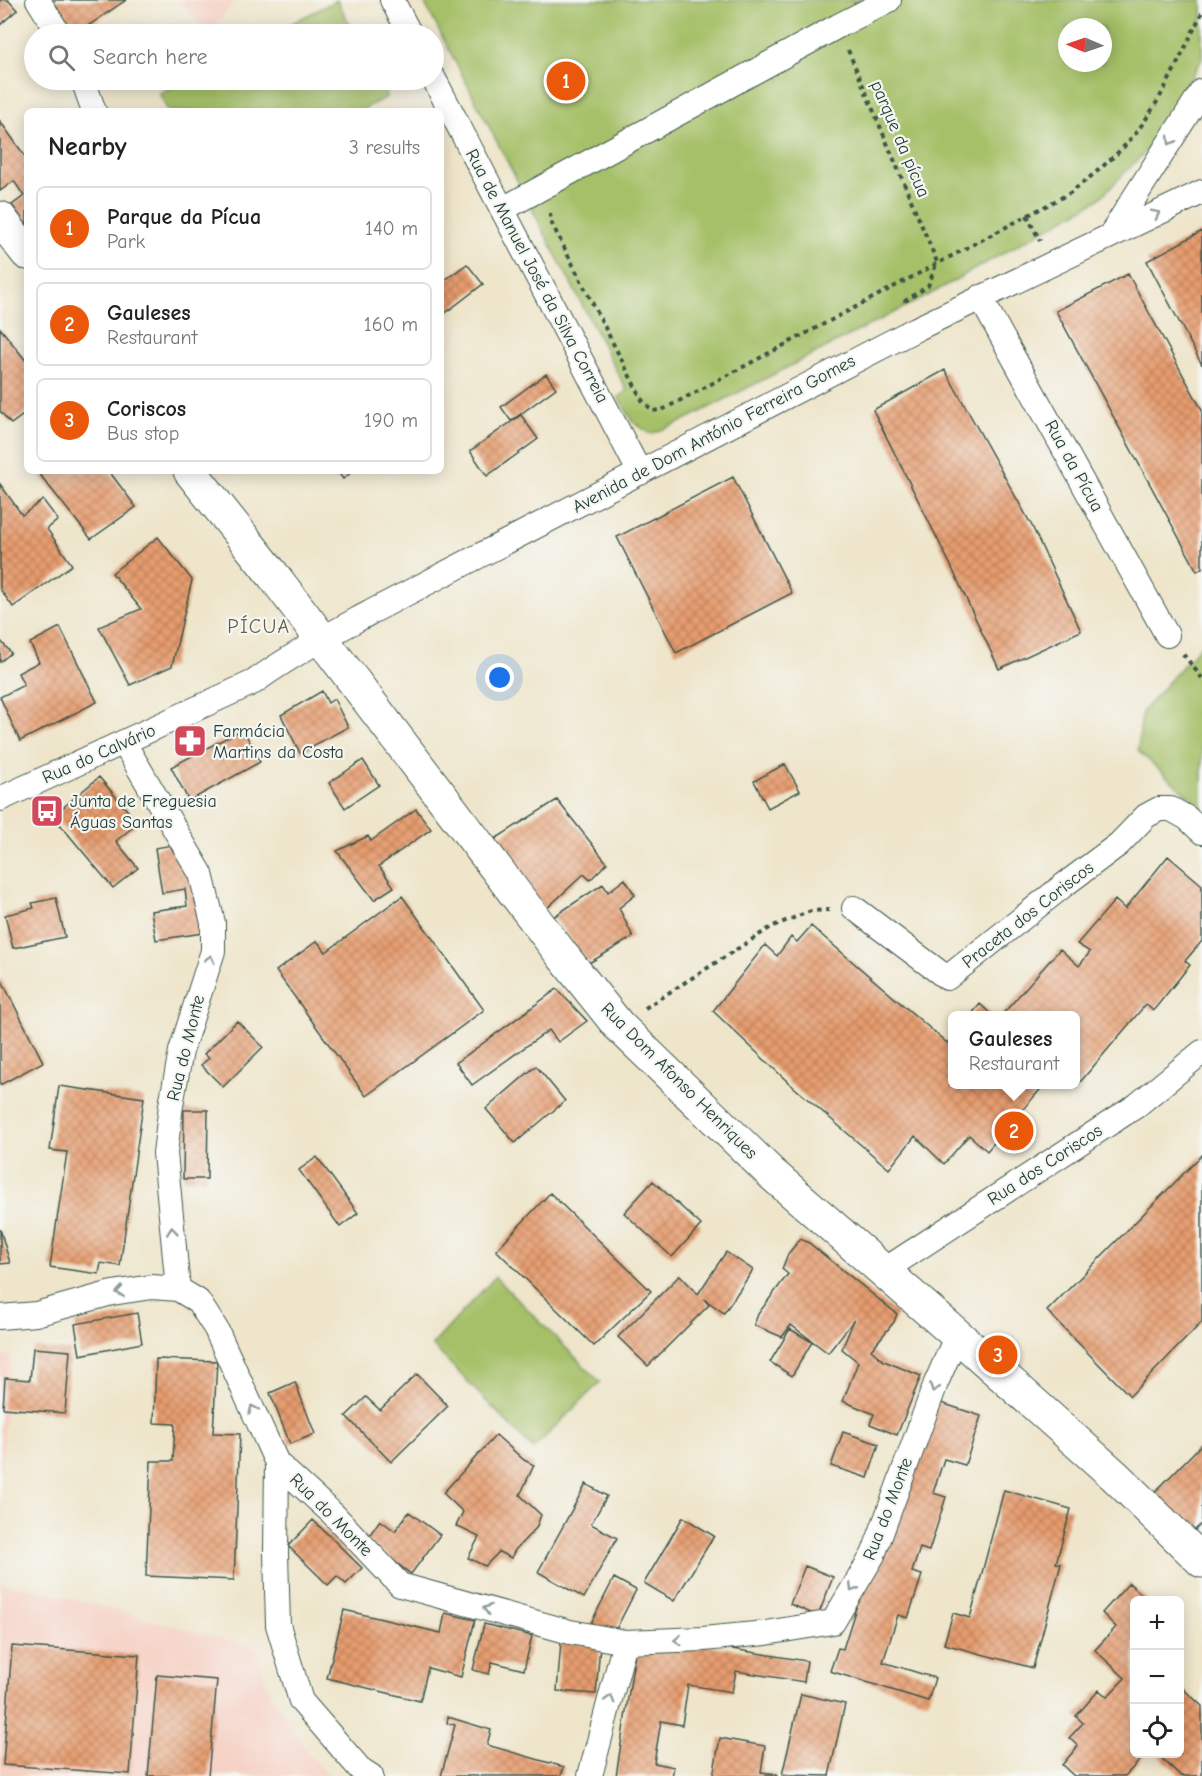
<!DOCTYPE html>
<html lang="en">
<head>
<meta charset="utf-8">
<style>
  body { margin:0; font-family:"Comic Neue",sans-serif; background:#f6f6f6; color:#222 }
  .controls { position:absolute; right:18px; bottom:18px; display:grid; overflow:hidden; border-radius:9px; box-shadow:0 3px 15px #0003 }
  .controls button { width:54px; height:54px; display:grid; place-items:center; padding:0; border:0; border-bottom:2px solid #e0e0e0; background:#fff; color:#222; font:30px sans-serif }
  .compass { position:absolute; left:1058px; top:18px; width:54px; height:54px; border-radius:50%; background:#fff; box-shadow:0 3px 15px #0003; rotate:272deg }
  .you { position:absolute; left:500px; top:678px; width:21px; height:21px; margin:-15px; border:4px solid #fff; border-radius:50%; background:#1a73e8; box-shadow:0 0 0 9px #1a73e833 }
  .badge { display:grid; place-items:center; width:39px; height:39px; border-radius:50%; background:#ea580c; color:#fff; font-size:20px; font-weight:700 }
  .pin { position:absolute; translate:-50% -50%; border:3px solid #fff; box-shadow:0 2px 6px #0006 }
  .popup { position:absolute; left:948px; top:1011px; width:132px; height:78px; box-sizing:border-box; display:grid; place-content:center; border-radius:9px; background:#fff; filter:drop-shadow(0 2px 4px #0005); font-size:20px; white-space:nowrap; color:#767676 }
  .popup b { font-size:22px; color:#222 }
  .popup::after { content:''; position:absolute; left:50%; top:100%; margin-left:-12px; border:12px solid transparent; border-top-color:#fff }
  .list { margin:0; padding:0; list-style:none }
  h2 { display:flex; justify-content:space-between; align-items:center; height:78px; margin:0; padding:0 24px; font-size:26px }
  h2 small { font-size:20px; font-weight:400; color:#767676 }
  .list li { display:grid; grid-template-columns:39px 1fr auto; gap:18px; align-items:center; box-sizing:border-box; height:84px; margin:0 12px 12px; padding:0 12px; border:2px solid #e0e0e0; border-radius:9px }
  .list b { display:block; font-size:22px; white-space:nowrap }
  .list p { margin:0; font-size:20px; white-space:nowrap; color:#767676 }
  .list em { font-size:20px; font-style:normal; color:#767676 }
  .icon { flex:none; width:33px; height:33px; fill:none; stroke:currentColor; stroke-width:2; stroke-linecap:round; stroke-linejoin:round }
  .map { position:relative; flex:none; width:1202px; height:1776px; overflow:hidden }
  .search { position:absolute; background:#fff; box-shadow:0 3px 15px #0003; left:24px; top:24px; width:420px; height:66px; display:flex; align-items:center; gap:15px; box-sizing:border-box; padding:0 21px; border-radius:33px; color:#767676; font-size:22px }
  .panel { position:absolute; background:#fff; box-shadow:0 3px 15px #0003; left:24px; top:108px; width:420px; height:366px; border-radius:9px }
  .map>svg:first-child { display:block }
</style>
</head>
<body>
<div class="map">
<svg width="1202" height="1776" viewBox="0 0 1202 1776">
  <defs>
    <pattern id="building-cross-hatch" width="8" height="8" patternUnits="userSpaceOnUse" patternTransform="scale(1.5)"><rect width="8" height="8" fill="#e79c6e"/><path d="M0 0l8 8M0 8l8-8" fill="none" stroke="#bb805b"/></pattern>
  </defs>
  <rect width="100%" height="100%" fill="#f6f6f2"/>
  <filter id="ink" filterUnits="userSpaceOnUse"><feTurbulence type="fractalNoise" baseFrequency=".0167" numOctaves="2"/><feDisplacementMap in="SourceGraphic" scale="12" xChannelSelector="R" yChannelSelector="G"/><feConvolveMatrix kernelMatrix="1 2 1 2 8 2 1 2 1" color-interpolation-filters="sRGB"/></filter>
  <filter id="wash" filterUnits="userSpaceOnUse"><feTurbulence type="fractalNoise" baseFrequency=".008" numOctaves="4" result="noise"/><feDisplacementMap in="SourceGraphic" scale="24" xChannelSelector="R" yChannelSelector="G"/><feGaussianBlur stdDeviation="1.35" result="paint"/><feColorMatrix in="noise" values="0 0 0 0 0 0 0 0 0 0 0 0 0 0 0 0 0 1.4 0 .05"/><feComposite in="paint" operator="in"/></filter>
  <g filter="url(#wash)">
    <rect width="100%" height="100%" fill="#eee5ca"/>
    <path fill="#f6d1c5" d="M180,0h56l-28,34z
      M0,1355l11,1 -11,122z
      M0,1583l46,9 211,56 10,38 19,35 22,33 22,22h-330z"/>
    <path fill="#a5c067" stroke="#627e4e" stroke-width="1.5" fill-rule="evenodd" d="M337,0l18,34h-84z
      M423,0h779v59l-52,88 -52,53 -166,93 -251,129 -30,12 -18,-12 -15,-25 9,-6zM1067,27h36v36h-36z
      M185,80h193l9,17 -28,14h-191l-9,-18z
      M1202,644v164l-64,-57 4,-39z
      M495,1277l105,105 -67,67 -101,-104z"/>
    <g id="blocks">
      <path fill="url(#building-cross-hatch)" d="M0,0h8l9,10 -17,15z
        M49,0h77l-50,34h-4z
        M0,121l27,38v67l-15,-21 12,-9 -10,-15 -14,10z
        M1202,231v134l-55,-104z
        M467,264l16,20 -39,30 -3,-3v-28z
        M1128,274l74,136v158l-5,3 -141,-260z
        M0,328l27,34v50l-16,12 -11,-13z
        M945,370l87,156 49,105 -82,38 -49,-105 -77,-154z
        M546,374l10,14 -45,33 -10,-14z
        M521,415l17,24 -51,37 -17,-25z
        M37,471h72l27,36 -45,32z
        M337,471h16l-10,8z
        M733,477l59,116 -116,60 -59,-116z
        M0,484l22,31 21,-15 15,20 -11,9 25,36 -59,42 -13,-18z
        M158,537l34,43 -20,86 -42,19 -31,-58 42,-18 -29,-36z
        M60,627l37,75 -77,39 -20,-44 24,-12 -6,-12 21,-11 -9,-19z
        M0,640l11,13 -11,9z
        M322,691l6,12 6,-4 14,28 -48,26 -19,-38z
        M243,729l17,33 -71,39 -18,-34z
        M363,760l16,25 -34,23 -16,-25z
        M785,764l15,27 -32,17 -14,-27z
        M99,777l39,46 -22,18 22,27 -25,20 -60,-72z
        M557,800l50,63 -17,17 -6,-6 -39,36 -50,-71z
        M416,809l15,20 -52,37 15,21 -20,13 -37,-49 31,-15 3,5z
        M189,842l14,91 -47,7 -5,-29 36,-5 -2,-17 -23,4 -7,-45z
        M1168,856l34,29v56l-17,20 5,4 -37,46 -7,-7 -70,83v-71h-75l59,-67 19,17 11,-14 -13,-8 38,-44 10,9z
        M625,879l10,16 -16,13 14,29 -44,26 -36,-46 50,-33 5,8z
        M402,896l82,114 -118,86 -90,-125 41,-30 9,11z
        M56,898l9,39 -52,11 -8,-33 29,-7 -2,-5z
        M811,926l136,117 5,-7v48h93l-58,67 -18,-16 -25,29 -29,-28 -26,33 -100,-86 -76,-72 52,-66 12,11 14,-19 6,5z
        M0,977l43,85 -43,23z
        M557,989l30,32 -29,21 -9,-12 -77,55 -16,-22z
        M980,1004l13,12h-23z
        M237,1021l26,26 -40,40 -22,-22 8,-7 -5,-4z
        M536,1066l29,35 -50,42 -29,-34z
        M59,1086l85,12 -24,168 -19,-3 -2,11 -49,-7 17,-115 -17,-2z
        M184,1110h24l-1,69h-24z
        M1202,1155v167l-72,74 -83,-85z
        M317,1157l41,56 -18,14 -41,-57z
        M653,1181l48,44 -29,32 -48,-44z
        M550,1193l101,98 -57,55 -98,-96z
        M0,1229l10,34 -10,1z
        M800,1239l9,4 88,71 -3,8 -23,28 13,11 37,15 -24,59 -27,-11 4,-10 -31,-13 15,-39 -16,-13 12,-29 -26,33 -37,-28 -9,12 -28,-12 4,-11 30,-40 -6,-5 6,-15z
        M726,1252l27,18 -29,43 -20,-14 5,6 -61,61 -30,-29 62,-62 18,19z
        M137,1313l5,30 -62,12 -5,-31z
        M790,1329l22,13 -20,34 -22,-14z
        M33,1348l37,3 -5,62 -62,-5 2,-30 25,2z
        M156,1359l61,2 -4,72 27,1 -6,146 -88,-4 5,-115h22l2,-37 -21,-1z
        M417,1374l31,32 -57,56 -45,-46 20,-19 14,13z
        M295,1382l20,52 -25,10 -20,-51z
        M923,1397l58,19 -16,49 -21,-6 -11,34 13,4 -17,54 -9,-3 -8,24 10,3 -14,43 -10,-3 -15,47 52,16 -7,23 -98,-30 8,-23 5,1z
        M843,1432l36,12 -11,34 -37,-12z
        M496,1435l28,25 10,5 -14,30 21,20 -5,13 -21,22 -4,8 -12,-6 -14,14 -17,-8 11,-21 -23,-11 7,-14 -20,-19z
        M1202,1444v79l-8,8 -39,-39z
        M586,1484l21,12 -16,28 26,14 -33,60 -46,-26z
        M1004,1490l67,19 -15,54 5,1 -28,104 -89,-24 9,-31 17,5z
        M409,1512l31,23 -29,39 -45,-34 14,-20 15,11z
        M683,1517l31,19 -40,65 -30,-18z
        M313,1520l49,48 -16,16 -9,-8 -9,9 -40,-39z
        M805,1566l28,11 -15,39 -28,-12z
        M614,1578l22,12 -24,47 -22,-12z
        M1129,1583l19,17h-14v154h12l-21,22h-51l-12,-11 16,-19 -9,-8 14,-15 -7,-7 23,-26 8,7 18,-19 -30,-28 21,-23 -14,-14z
        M344,1610l97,23 4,-20 30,7 -14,57 -33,-9 -8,33 -93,-23z
        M484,1624l48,12 -8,34 -32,-8 -3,12 -16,-4z
        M638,1634l169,27 -3,21 -68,-11 -4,21 -44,-7 -6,40 -21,-4 -7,42 20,4 -2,9h-56z
        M561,1642l39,3 -4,49 -39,-3z
        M12,1646l127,9 -9,119 -127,-9z
        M157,1675l60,5 -9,96h-60z
        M1180,1686l22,20v70h-21l-24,-22h23z
        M801,1694l44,10 -16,72 -47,-1z
        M448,1717l43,13 -4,15 77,22 -3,9h-120l14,-51 -8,-2z
        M720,1738l45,8 -4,26 16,2v2h-64z"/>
    </g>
  </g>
  <g filter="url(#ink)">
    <use href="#blocks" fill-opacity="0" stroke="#3e564a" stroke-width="1.5"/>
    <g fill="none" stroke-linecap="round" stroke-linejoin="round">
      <defs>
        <path id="minor" d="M38,0l21,34
          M392,0l18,34
          M434,79l206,394
          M83,80l11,31
          M503,209l335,-183 51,-26
          M1110,236l92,-145
          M980,297l187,338
          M124,743l77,131 12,49v28l-32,100 -10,54 -6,48 13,136
          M0,799l254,-117c37,-27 77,-48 117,-70l545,-283 286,-137
          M854,908l93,70 117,-93 55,-41 27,-28 13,-7h12l16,9 15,14
          M883,1271l253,-165 66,-54
          M0,1317l36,-3 76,-21 40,-6 26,2 20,12 18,28 61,134 56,51 67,71 170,47 55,10 78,-3 63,-6 67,-11 40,-67 63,-172 21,-48
          M277,1463l-1,91 2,71 23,76 59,68 11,7
          M590,1776l35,-134"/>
        <path id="secondary" d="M0,218l27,35
          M190,471l83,104 289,380 56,70 154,149 185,161 158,141 87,85"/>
      </defs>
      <use href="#minor" stroke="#3e564a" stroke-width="26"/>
      <use href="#secondary" stroke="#3e564a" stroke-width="35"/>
      <path stroke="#3e564a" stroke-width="4" stroke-dasharray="4.5 4.5" stroke-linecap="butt" d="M848,50l89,212 -9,24 -23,15 1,3
        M550,213l1,9 91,178 11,11 11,-2 406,-216c24,-19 49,-38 68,-63 27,-35 44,-78 64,-117
        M1027,215l13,26
        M1183,654l19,24
        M645,1008l128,-82 38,-15 18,-1"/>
      <use href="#minor" stroke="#fff" stroke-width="24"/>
      <use href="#secondary" stroke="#fff" stroke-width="33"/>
    </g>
    <defs><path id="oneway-chevron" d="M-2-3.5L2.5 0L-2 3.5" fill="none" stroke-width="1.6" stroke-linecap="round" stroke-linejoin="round" transform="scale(1.5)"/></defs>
    <g stroke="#8f9e9a">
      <use href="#oneway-chevron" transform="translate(1171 141) rotate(122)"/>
      <use href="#oneway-chevron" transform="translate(1156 214) rotate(-26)"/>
      <use href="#oneway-chevron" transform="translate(210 959) rotate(-75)"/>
      <use href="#oneway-chevron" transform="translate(172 1231) rotate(-96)"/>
      <use href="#oneway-chevron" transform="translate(120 1292) rotate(171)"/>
      <use href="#oneway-chevron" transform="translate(934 1388) rotate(111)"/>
      <use href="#oneway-chevron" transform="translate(253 1409) rotate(-115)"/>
      <use href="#oneway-chevron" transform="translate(853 1588) rotate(121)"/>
      <use href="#oneway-chevron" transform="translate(487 1609) rotate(-164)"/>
      <use href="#oneway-chevron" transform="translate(678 1640) rotate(178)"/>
      <use href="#oneway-chevron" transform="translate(610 1699) rotate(-75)"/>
    </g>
  </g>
  <defs>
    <symbol id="pharmacy-square" viewBox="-11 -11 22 22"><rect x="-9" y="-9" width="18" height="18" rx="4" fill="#d1495b" stroke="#f6f6f2"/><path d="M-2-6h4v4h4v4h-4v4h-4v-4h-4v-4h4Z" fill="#fff"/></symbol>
    <symbol id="bus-square" viewBox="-11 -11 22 22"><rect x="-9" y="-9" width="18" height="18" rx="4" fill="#d1495b" stroke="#f6f6f2"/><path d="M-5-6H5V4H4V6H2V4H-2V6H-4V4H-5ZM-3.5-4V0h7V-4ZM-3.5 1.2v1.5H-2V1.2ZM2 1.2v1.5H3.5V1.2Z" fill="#fff"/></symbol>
  </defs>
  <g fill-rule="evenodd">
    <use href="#pharmacy-square" x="171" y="722" width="38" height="38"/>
    <use href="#bus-square" x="28" y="792" width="38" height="38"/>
  </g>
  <g text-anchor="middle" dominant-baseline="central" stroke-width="4.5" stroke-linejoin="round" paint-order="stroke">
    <g font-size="18" fill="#1f3d34" stroke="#f6f6f2">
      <text transform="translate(900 139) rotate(67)">parque da pícua</text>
      <text transform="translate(537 276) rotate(62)">Rua de Manuel José da Silva Correia</text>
      <text transform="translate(714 434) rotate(-28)">Avenida de Dom António Ferreira Gomes</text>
      <text transform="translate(1074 466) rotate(61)">Rua da Pícua</text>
      <text transform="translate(99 754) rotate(-24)">Rua do Calvário</text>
      <text transform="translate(1028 915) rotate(-38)">Praceta dos Coriscos</text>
      <text transform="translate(186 1048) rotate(-76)">Rua do Monte</text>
      <text transform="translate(679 1081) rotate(45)">Rua Dom Afonso Henriques</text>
      <text transform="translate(1045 1165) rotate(-33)">Rua dos Coriscos</text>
      <text transform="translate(888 1509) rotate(-69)">Rua do Monte</text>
      <text transform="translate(331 1515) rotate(45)">Rua do Monte</text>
    </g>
    <g font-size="18" fill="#1f3d34" stroke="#f6f6f2" text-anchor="start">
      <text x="213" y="731">Farmácia<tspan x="213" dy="21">Martins da Costa</tspan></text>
      <text x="70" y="801">Junta de Freguesia<tspan x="70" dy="21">Águas Santas</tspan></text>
    </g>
    <g font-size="20" letter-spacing="1.5" fill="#655e48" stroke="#f6f6f2">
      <text x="259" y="626">PÍCUA</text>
    </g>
  </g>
</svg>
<div class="controls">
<button>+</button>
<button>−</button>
<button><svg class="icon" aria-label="locate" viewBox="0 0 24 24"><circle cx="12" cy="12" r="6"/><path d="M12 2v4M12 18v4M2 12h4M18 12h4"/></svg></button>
</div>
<svg class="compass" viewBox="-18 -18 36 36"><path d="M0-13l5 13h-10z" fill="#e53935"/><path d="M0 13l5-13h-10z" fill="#767676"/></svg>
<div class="you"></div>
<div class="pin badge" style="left:566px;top:81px">1</div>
<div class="pin badge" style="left:1014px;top:1131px">2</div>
<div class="popup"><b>Gauleses</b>Restaurant</div>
<div class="pin badge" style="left:998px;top:1355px">3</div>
<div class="search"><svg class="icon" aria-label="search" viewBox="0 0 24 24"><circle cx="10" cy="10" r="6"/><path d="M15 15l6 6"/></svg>Search here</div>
<section class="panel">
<h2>Nearby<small>3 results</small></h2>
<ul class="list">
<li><span class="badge">1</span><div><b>Parque da Pícua</b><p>Park</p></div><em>140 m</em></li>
<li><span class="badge">2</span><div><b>Gauleses</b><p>Restaurant</p></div><em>160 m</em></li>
<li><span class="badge">3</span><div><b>Coriscos</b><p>Bus stop</p></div><em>190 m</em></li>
</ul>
</section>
</div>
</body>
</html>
